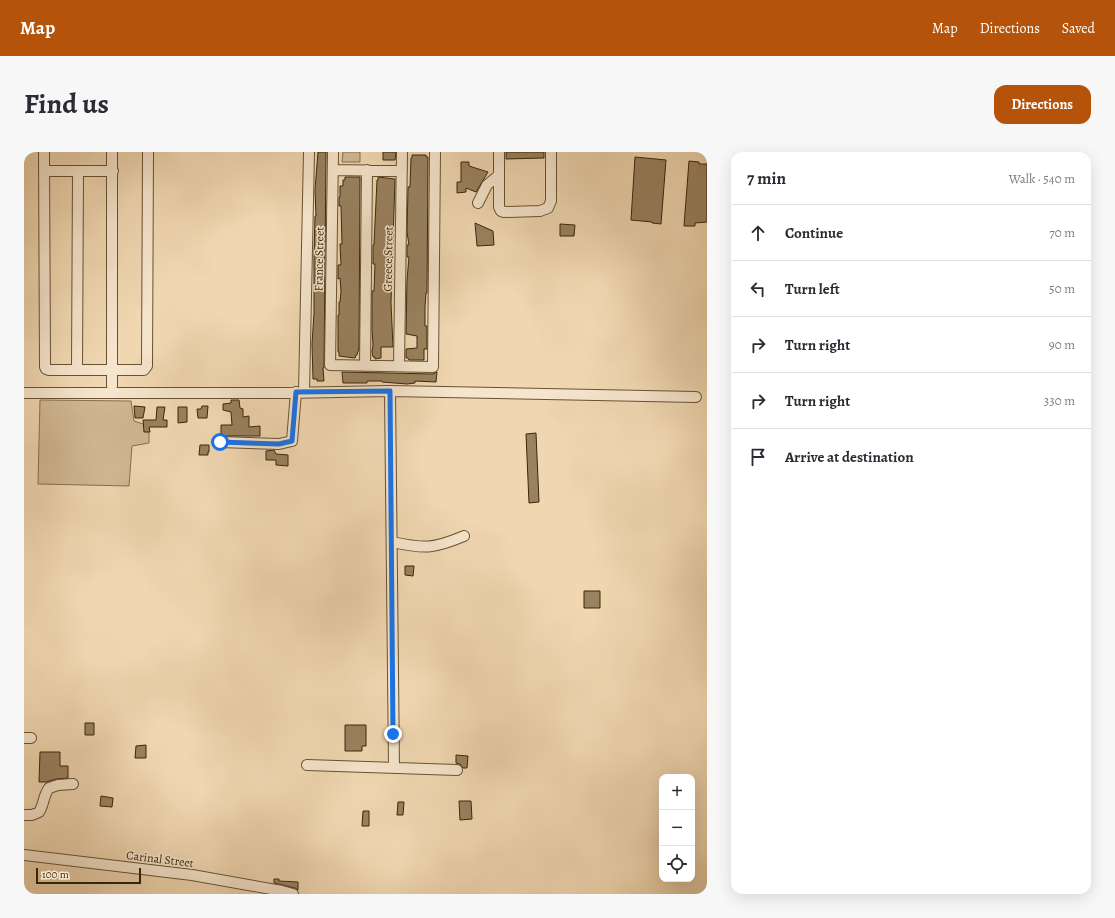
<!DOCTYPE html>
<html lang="en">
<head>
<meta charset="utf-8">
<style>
  body { margin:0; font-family:Alegreya,serif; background:#f7f7f7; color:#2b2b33 }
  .controls { position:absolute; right:12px; bottom:12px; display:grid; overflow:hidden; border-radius:8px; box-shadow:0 4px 16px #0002 }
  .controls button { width:36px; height:36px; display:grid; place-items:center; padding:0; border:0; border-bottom:1px solid #e1e1e2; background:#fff; color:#2b2b33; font:20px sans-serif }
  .scale { position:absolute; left:12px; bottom:10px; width:105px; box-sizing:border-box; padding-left:4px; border:2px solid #3b2609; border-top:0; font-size:11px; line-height:14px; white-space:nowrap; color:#3b2609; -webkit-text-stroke:3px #f5e5cc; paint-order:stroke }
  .stop { position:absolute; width:12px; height:12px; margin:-9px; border:3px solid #1a73e8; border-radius:50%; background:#fff }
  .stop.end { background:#1a73e8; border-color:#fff; box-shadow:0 1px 4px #0008 }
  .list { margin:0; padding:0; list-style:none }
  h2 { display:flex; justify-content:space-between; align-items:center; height:52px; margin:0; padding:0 16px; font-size:17px }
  h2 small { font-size:13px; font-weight:400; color:#7c7c81 }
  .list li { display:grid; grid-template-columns:26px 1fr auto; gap:12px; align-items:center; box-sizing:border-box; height:56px; padding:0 16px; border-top:1px solid #e1e1e2 }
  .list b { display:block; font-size:15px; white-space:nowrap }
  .list em { font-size:13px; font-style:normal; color:#7c7c81 }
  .icon { flex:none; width:22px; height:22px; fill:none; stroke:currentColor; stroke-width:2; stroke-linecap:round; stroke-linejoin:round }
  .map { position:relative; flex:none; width:683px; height:742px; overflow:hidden; border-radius:12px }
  header { display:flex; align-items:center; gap:24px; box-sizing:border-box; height:56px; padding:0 20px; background:#b45309; color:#fff }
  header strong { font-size:19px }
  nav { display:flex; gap:22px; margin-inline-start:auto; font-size:14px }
  .intro { display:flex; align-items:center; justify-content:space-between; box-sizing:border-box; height:96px; padding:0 24px }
  h1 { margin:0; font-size:28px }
  .button { padding:10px 18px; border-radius:12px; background:#b45309; color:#fff; font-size:14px; font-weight:700 }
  main { display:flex; gap:24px; padding:0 24px }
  aside { flex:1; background:#fff; border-radius:12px; box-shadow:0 4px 16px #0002 }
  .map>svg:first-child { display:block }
</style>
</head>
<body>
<header>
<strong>Map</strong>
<nav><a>Map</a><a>Directions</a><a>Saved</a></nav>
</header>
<div class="intro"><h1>Find us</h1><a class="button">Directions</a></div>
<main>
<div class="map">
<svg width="683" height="742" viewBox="0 0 683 742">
  <rect width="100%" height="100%" fill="#f0d7b1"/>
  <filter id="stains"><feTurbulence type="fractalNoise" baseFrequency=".005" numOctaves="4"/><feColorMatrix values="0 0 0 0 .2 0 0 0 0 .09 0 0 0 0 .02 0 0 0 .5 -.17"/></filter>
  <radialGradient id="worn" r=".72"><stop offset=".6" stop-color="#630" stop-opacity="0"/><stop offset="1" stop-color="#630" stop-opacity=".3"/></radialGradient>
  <path fill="#d1b994" stroke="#86704e" d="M319,0h17v10h-18z
    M16,248l91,1 3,20 15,5v17l-17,3 -3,40 -91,-2z"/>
  <path fill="#998260" stroke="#3b2609" d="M294,0h8l-2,213v3h-1l1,13h-7v-2h-4l-1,-35 2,-31v-58l1,-39h1l-1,-26z
    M359,0h13l-1,8h-12z
    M482,0h38v6l-38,1z
    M388,3h14v2h2l-1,136h-1l-1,14v19h2v23h-3v11h-15l-1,-2h-2v-9l11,-1v-12l-11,-2 1,-54 2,-23h-2v-12h2l-2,-13 1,-45h2l1,-29h1z
    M611,5l31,3 -5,64 -9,-1v-1l-21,-2z
    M665,9l10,1v2h8v58l-12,1v3h-11z
    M437,10h8v4l19,6 -12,20 -10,-4v4l-9,1v-11h4z
    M321,25h15l-1,171 -2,7h-1l-1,3 -16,-2v-4h-1v-37h1v-13h1l1,-11 -1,-13 -2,1v-14h3l-1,-21h2l-1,-38h-2v-9h1v-11h3v-6h2z
    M354,25l17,2 -4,124 2,44h-12v11l-6,1v-2h-2l-1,-5 1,-7 -1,-16v-38h2l1,-27h-2v-19h1l3,-65h1z
    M451,71l18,8 1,14 -17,1z
    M536,72l15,1 -1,11h-14z
    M318,220l91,2 4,-2 -1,10 -21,-1v2l-8,1 -25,-2v-1h-15v2h-24z
    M207,248h8l1,8 3,1v8l6,-1v11l11,-1v10h-39v-11h11l-1,-13 -8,-2v-6l8,-1z
    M110,254l11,1 -2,11h-8z
    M178,254h6l-1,12h-9l-1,-9h4z
    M133,255h8l-2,13h4v7h-18l1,5h-6l-1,-12h13z
    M154,255h9v15l-9,1z
    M512,281l3,69 -10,1 -3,-69z
    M176,293h9v7h-1v3h-9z
    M250,298l2,4 12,1v11l-12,-1v-5h-10v-9z
    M381,414h9l-1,10 -8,-1z
    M560,439h16v17h-16z
    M61,571h9v12h-9z
    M321,573h21v21h-4v5h-17z
    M122,593v13h-11l1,-12z
    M16,600h20v14h8v12l-12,1 -10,3h-7z
    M432,603l12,1 -1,12h-4l-3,-4 -4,-1z
    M77,644l12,2 -1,9 -12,-1z
    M435,649h12l1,18 -12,1z
    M374,650h6l-1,13h-6z
    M339,659h6v15h-7z
    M250,727h5v2l19,1v8l-3,-2 -21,-5z"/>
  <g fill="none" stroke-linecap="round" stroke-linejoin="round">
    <defs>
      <path id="minor" d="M20,0l1,215 1,2 3,1h95l3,-4 1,-214
        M309,0l-3,213 103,2 2,-215
        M475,0v55l2,4 3,1 36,-1 8,-3 3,-7v-49
        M309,18l69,1
        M20,19h69
        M454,51l9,-18 12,-10
        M341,214l2,-196
        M375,214l3,-214
        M53,218l1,-199
        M88,234v-234
        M366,239l4,376
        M280,240l5,-240
        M0,241h262l104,-2 306,6
        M196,290l59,2 13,-3 4,-49
        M368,390c33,7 41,7 72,-6
        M0,586h7
        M283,613l150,5
        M0,663h8l7,-3c5,-7 4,-16 10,-24l9,-3 15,-1
        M0,703l168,20 90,16 11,3"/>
    </defs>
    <use href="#minor" stroke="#685233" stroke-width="12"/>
    <use href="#minor" stroke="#f5e5cc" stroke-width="10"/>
  </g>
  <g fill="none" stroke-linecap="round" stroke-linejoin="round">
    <path stroke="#1a73e8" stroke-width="5" d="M196,290l59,2 13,-3 4,-49 94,-1 3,343"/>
  </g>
  <g text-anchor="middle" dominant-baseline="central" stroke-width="3" stroke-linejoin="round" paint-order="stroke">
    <g font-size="12" fill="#3b2609" stroke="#f5e5cc">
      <text transform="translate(295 107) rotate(-89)">France Street</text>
      <text transform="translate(364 107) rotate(-89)">Greece Street</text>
      <text transform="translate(136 707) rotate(7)">Carinal Street</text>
    </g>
  </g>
  <rect width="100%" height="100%" filter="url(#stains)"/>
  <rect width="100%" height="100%" fill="url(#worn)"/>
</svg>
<div class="controls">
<button>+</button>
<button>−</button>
<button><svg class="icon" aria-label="locate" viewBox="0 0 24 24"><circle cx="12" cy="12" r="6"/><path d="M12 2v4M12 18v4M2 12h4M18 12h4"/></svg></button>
</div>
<div class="scale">100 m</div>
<div class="stop" style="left:196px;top:290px"></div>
<div class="stop end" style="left:369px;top:582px"></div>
</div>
<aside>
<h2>7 min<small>Walk · 540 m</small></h2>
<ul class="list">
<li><svg class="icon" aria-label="ahead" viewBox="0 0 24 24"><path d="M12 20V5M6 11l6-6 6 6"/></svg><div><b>Continue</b></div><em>70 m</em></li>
<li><svg class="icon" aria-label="left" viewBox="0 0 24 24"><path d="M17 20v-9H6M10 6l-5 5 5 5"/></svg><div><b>Turn left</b></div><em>50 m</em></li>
<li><svg class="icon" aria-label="right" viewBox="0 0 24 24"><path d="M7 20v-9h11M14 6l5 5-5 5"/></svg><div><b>Turn right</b></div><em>90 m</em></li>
<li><svg class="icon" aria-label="right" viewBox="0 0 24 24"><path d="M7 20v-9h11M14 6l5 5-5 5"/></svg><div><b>Turn right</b></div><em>330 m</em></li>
<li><svg class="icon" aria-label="arrive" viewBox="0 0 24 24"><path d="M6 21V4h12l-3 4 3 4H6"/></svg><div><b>Arrive at destination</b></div></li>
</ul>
</aside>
</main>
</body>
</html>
